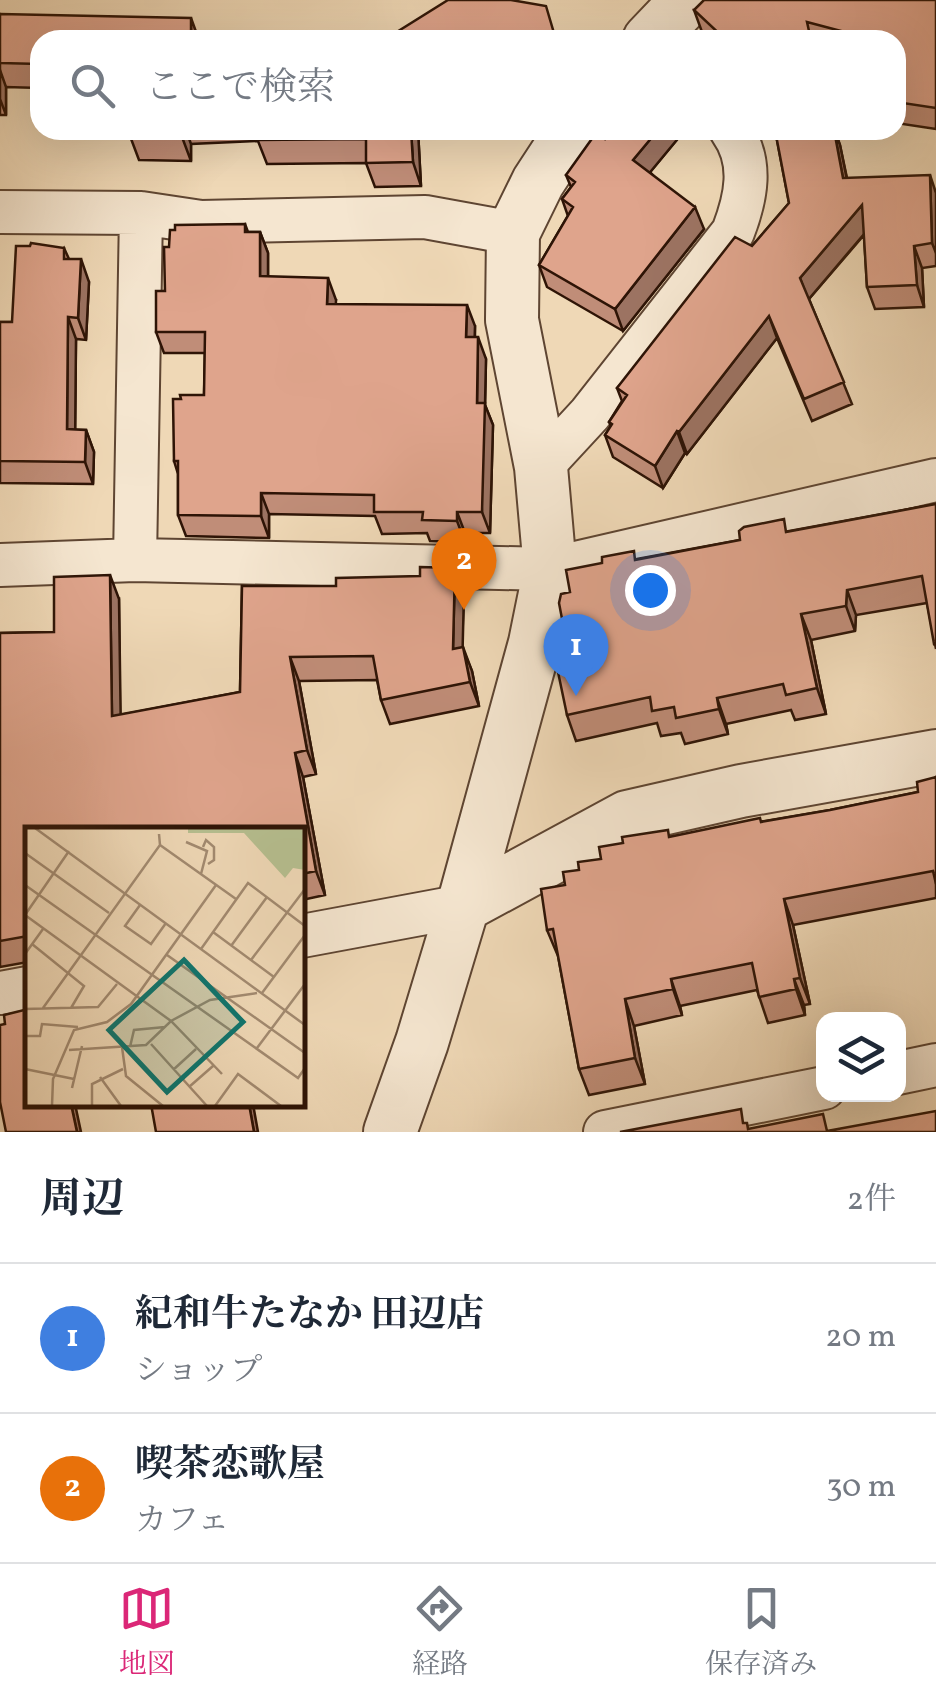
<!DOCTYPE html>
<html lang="ja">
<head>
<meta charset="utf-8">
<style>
  body { margin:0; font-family:Vollkorn,"Noto Serif JP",serif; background:#f2f2f3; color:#1f2937 }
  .controls { position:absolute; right:30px; bottom:30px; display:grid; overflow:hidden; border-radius:20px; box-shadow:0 10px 40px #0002 }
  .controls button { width:90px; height:90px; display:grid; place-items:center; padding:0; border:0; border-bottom:2px solid #e0e1e3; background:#fff; color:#1f2937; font:50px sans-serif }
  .you { position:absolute; left:650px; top:590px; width:35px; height:35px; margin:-25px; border:8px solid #fff; border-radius:50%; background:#1a73e8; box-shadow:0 0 0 15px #1a73e833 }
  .badge { display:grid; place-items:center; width:65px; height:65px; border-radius:50%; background:#db2777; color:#fff; font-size:32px; font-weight:700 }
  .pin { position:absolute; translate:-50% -82px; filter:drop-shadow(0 2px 5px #0008) }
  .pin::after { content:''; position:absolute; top:52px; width:35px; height:30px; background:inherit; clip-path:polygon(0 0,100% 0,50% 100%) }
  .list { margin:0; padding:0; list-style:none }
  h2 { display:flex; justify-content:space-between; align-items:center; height:130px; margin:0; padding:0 40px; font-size:42px }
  h2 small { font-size:32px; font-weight:400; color:#747a83 }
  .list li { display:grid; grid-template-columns:65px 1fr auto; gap:30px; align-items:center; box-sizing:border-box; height:150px; padding:0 40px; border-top:2px solid #e0e1e3 }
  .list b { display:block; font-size:38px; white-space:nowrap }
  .list p { margin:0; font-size:32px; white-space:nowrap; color:#747a83 }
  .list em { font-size:32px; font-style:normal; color:#747a83 }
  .icon { flex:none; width:55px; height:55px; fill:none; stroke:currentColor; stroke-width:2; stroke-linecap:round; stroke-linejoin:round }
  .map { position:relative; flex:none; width:936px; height:1132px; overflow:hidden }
  .search { position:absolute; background:#fff; box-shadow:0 10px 40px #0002; left:30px; right:30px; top:30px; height:110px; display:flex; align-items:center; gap:25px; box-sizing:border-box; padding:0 35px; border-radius:30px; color:#747a83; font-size:38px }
  .sheet { height:430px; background:#fff }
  nav { display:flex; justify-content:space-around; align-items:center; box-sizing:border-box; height:140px; border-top:2px solid #e0e1e3; background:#fff; font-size:28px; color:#747a83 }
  nav a { display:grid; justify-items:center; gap:5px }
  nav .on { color:#db2777 }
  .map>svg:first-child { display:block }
</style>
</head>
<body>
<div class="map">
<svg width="936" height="1132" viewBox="0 0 936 1132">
  <rect width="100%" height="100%" fill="#efd8b6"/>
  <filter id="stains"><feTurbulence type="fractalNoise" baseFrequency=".002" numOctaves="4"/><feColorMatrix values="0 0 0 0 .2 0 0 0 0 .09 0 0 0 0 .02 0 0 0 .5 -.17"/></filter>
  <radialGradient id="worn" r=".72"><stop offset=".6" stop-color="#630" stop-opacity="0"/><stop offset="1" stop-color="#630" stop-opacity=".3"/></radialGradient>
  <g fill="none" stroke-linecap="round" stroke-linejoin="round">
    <defs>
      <path id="minor" d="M0,212l141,1 60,9 224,-5 88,16
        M541,467l49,-53 143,-182c13,-34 21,-70 -2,-102
        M135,560l6,-347
        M0,565l135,-5 415,9 386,-89
        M302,936l161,-30
        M0,993l28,-5
        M898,1073l38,-8
        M605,1132l219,-44"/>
      <path id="tertiary" d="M649,40l38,-40
        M463,906l164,-89 114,-26 195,-35
        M390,1132l32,-90 41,-136 72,-263 15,-74 -9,-102 -29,-147 1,-87 25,-51 34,-52"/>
    </defs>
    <use href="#minor" stroke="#5e4532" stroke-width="46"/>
    <use href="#tertiary" stroke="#5e4532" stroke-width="56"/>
    <use href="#minor" stroke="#f5e6d0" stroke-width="42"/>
    <use href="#tertiary" stroke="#f5e6d0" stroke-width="52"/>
  </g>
  <path fill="#c08d78" stroke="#2e1406" stroke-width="2.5" d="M936,0v129l-40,-6v-83h-185l-9,-8 -8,-22z
    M0,14l40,26v48l-34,-1v28h-6z
    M131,130h287l3,56 -46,1 -9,-24 -99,1 -9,-23 -67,3v17l-52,-1 -9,-24z
    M613,130h72l-35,42 54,57 -81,102 -76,-44 -8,-22 29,-49 -6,-17 9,-12 -5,-12 39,-36z
    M775,130h60l5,15 7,33 89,15v73l-14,2 2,39 -49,2 -8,-22 -3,-52 -55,64 43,105 -40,17 -35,-83 -90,116 -2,-1 -22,35 -50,-31 -8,-22 6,-9 -2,-4 13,-21 -5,-13 135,-142 37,-43z
    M245,224l3,8h12l8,21v23l68,24 -1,4 140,22v11l11,22 -1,46 8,20 -3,108h-25v9l-35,-1 -3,-8 -45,1 -7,-18 -106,-2v24l-83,-2 -8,-21v-41l-4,-13 7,-62 23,-4 1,-42h-41l-8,-21 9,-41 4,-44z
    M64,248l5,11 20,23 -3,58 -10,-1 -1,91h11l8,22 -1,32 -93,-1v-161h12z
    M936,504v145l-9,-46 -71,12 -1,16 -44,9 15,74 -31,6 -4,-10 -65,14 2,10 -43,10 -4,-11 -20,3 -4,-13 -81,18 -9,-26v-70l3,-53 67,-33z
    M242,586l222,6 -2,55 10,24 7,35 -89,18 -9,-24 -4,-20 -78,1 17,93 -13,3 22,118 -23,5v-70h-274v132l-28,5v-334l54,-1 65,-33 1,116 120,-23z
    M936,777v121l-143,27 17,79 -6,1 1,10 -37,8 -11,-33 -77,16 2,9 -48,11 11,58 -56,11 -10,-26 -21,-113 -11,-26 18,-45 14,-15 22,-11 69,-22 160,-27 88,-18z"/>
  <path fill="#9c7362" stroke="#2e1406" stroke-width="2.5" d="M191,18l8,22h-8z
    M0,70l6,17v28l-6,-16z
    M182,130h4l5,14v17l-9,-24z
    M411,130h7l3,56 -8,-24z
    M658,130h27l-43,52 -9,-22z
    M834,130l6,15 11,55 -8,-22z
    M930,175l6,18v60l-4,-10z
    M862,205l8,22 -62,73 -8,-22z
    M695,207l9,22 -81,102 -8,-22z
    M260,232l8,21v44l-8,-21z
    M914,246l8,22 2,39 -7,-22z
    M81,259l8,23 -3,58 -8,-22z
    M328,278l8,22 -1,25 -8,-21z
    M467,305l8,21 -1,33 -8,-22z
    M769,316l8,22 -90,116 -8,-22z
    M68,317l8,22 -1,113 -8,-23z
    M478,337l8,22 -1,46 8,20 -3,108 -8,-21 -5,-109z
    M86,430l8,22 -1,32 -8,-22z
    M677,431l8,22 -22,35 -8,-22z
    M261,493l8,21v24l-8,-22z
    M457,512l8,21v9l-8,-21z
    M455,568l9,24 -2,81 -9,-24z
    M110,575l9,24 2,141 -9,-24z
    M847,590l9,25 -1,16 -9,-25z
    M801,614l10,26 15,74 -9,-26z
    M463,647l9,24 7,35 -9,-24z
    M290,657l9,24 17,93 -9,-24z
    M717,698l9,26 2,10 -9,-25z
    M295,753l8,24 22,118 -9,-24z
    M784,899l9,26 17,79 -10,-26z
    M671,979l9,27 2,9 -9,-26z
    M794,979l10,26 1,10 -9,-26z
    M625,999l9,27 11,58 -10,-26z
    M71,1104h4l6,28h-4z
    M249,1104h4l5,28h-4z"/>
  <path fill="#dfa48c" stroke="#2e1406" stroke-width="2.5" d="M448,0h63l35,6 10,34h-172z
    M704,0h232v108l-40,-6v-62h-21l-68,-18 4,18h-85l-32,-30z
    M0,14l191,4v22h-151v24l-40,-1z
    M131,130h51v7l-52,-1z
    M258,130h153l2,32 -47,1v-24l-108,1z
    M613,130h45l-25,30 62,47 -80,102 -76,-44 34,-58 -11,-8 13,-17 -9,-7 30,-42 9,6z
    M775,130h59l9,48 87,-3 2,68 -18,3 3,39 -50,2 -5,-82 -62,73 44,104 -40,17 -35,-83 -90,116 -2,-1 -22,35 -50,-31 7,-11 -3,-2 18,-27 -10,-7 118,-151 17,9 37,-43z
    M245,224v8h15v44l68,2 -1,26 140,1 -1,32h12l-1,66h8l-3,109h-25v9l-35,-1 1,-8h-49v-17l-113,-2v23l-83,-1v-54h-4l-1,-62h8l-1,-4h24l1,-63h-49v-41h9l-1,-44h5l1,-17h5v-5z
    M31,243l33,5v11h17l-3,59 -10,-1 -1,112 19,1 -1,32 -85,-1v-139h12l4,-76h14z
    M936,504v139l-2,1 -12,-68 -75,14 -1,16 -45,8 16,74 -31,7 -3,-11 -66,14 2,11 -43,9 -2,-11 -22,4 -2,-14 -83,18 -14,-67 14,-3 -8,-42 2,-9 9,-2 -4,-22 36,-7v-6l32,-6 1,9 105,-20 -1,-9 5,-4 40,-8 2,13z
    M420,567l35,1 -2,81 10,-2 7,35 -89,18 -8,-44 -83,1 17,93 -12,3 21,118 -14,3v-44h-274v106l-28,5v-308l54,-1v-55l56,-2 2,141 128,-24 2,-106h94v-8l84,-2z
    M936,777v107l-3,-13 -149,28 16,79 -6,1 2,10 -37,8 -7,-34 -81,16 2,10 -48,10 10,59 -56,11 -26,-140 -6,1 -6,-41 24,-4 -2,-13 16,-2 -1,-8 23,-3 -2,-12 24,-4 -1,-6 46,-7 1,7 91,-19 1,4 69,-12 88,-18 -1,-10z
    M28,1009v95h43l6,28h-71l-6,-30v-77l5,-1 -1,-9z
    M151,1104h98l5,28h-98z
    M741,1109l2,14h4l1,6 75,-15 4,17 109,-20v21h-316z"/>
  <g transform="translate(25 827)">
    <rect width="280" height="280" fill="#efd8b6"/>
    <path d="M163,1h117v42l-12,-2 -8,10 -41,-45h-56z" fill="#b6bf90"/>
    <path fill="none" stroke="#a28a70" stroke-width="2.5" d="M10,1l270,197M161,15l21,9 -6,23M135,18l76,54M178,20l3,-7 8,7v13l-6,4M0,26l84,60M0,58l273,193 7,-10M115,78l-15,21 26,18 15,-21M0,88l146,106 51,53M0,88l44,-64M188,105l61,45M7,117l52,42 -13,22M206,119l36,-49M176,122l47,-66 57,43M0,127l18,-25M142,128l138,98M226,133l54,-71M237,166l43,-58M18,181l117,-163 -1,-11M0,182l73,-2 19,-23M0,209h15l2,-12 36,3M126,217l56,62M97,220l4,29 37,30M105,220l4,-17 31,-3M232,221l48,-64M44,223l77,-5 25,-24 39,-21 47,-7M0,242l49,10M148,243l23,-21M75,250l21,29M164,260l24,-21M47,261l10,-42M27,279l1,-27 21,-49 33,-8 24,-18 85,-119M67,279v-22l31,-15M190,279l23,-32 43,32"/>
    <path fill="#0f766e" fill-opacity="0.15" stroke="#0f766e" stroke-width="5" d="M159,133l59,62 -76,70 -58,-62z"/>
    <rect width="280" height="280" fill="none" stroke="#2e1406" stroke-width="5"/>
  </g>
  <rect width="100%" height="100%" filter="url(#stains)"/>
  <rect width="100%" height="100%" fill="url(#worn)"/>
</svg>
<div class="controls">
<button><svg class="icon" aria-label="layers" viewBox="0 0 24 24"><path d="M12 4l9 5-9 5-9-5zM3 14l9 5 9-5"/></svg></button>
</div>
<div class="you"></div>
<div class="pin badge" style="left:576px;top:696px;background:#3f7fe0">1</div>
<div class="pin badge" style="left:464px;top:610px;background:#e8710a">2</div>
<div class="search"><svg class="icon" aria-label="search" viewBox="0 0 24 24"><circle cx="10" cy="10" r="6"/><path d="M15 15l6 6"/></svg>ここで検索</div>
</div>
<section class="sheet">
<h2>周辺<small>2件</small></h2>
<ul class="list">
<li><span class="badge" style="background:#3f7fe0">1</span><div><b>紀和牛たなか 田辺店</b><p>ショップ</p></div><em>20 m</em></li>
<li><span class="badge" style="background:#e8710a">2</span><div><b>喫茶恋歌屋</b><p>カフェ</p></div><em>30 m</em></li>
</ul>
</section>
<nav>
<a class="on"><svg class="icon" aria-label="map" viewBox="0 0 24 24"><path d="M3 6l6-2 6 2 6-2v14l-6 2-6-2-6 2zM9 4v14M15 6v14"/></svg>地図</a>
<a><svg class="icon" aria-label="directions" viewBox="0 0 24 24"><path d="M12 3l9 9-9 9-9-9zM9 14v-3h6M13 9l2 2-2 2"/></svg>経路</a>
<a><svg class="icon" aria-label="saved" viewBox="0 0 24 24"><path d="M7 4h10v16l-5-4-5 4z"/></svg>保存済み</a>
</nav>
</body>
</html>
